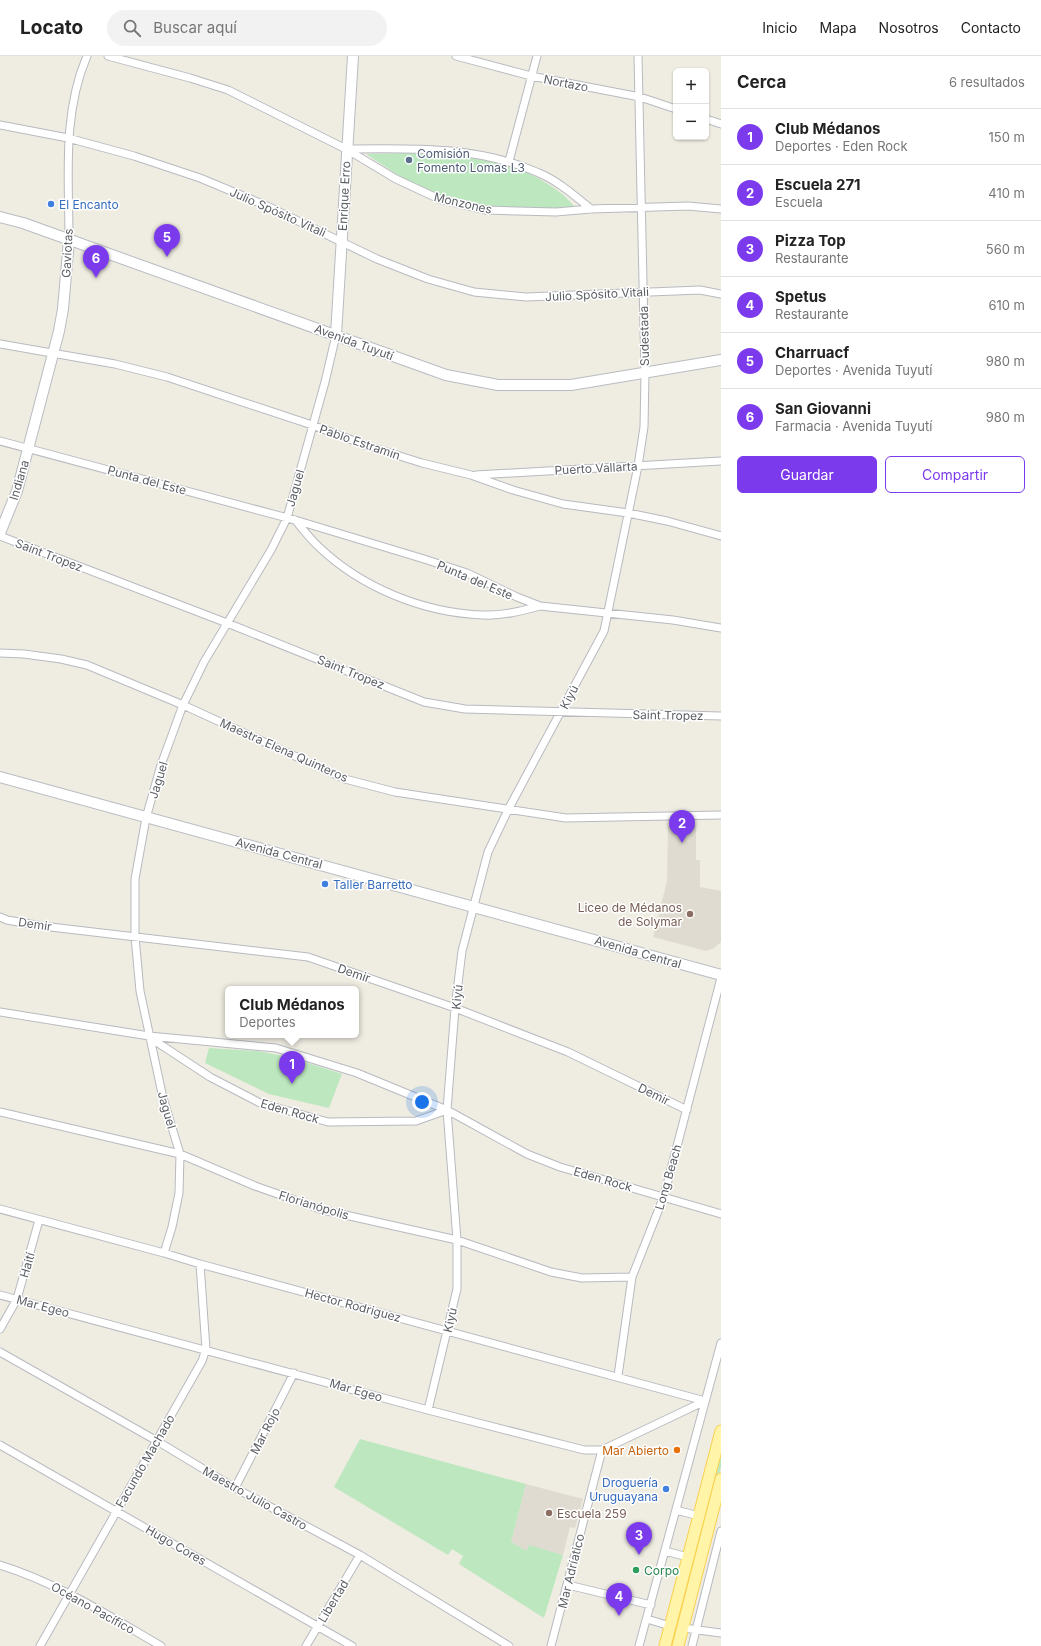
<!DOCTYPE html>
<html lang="es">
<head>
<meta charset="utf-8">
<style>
  body { margin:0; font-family:Inter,sans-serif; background:#f2f2f2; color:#222 }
  .controls { position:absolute; right:12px; top:12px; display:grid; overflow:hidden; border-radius:6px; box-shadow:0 1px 3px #0004 }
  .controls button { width:36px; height:36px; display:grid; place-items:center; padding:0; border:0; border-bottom:1px solid #e0e0e0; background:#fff; color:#222; font:20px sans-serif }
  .you { position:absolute; left:422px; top:1046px; width:14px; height:14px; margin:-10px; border:3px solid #fff; border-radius:50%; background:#1a73e8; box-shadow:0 0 0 6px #1a73e833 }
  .badge { display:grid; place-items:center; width:26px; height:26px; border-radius:50%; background:#7c3aed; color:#fff; font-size:13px; font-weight:700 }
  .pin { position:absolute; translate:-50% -33px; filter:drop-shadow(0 1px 2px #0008) }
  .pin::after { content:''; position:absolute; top:21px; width:14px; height:12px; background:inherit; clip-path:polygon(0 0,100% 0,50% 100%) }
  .popup { position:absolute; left:225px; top:930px; width:134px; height:52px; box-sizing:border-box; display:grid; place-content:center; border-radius:6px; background:#fff; filter:drop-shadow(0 1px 3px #0005); font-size:13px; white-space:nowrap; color:#767676 }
  .popup b { font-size:15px; color:#222 }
  .popup::after { content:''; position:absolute; left:50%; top:100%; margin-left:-8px; border:8px solid transparent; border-top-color:#fff }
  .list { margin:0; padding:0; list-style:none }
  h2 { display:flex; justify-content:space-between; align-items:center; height:52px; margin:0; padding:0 16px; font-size:17px }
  h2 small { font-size:13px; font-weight:400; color:#767676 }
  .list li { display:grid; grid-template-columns:26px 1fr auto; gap:12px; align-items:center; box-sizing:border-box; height:56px; padding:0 16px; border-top:1px solid #e0e0e0 }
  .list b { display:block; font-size:15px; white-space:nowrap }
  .list p { margin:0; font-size:13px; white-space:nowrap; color:#767676 }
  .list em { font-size:13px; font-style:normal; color:#767676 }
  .actions { display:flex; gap:8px; padding:12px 16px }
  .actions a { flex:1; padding:9px 0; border:1px solid #7c3aed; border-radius:6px; text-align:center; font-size:14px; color:#7c3aed }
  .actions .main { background:#7c3aed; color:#fff }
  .icon { flex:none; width:22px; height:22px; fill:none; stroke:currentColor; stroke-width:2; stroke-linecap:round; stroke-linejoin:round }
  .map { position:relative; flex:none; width:721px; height:1590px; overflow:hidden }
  header { display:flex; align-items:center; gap:24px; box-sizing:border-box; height:56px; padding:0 20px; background:#fff; border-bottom:1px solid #e0e0e0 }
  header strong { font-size:19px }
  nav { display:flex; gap:22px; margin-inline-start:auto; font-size:14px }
  .search { width:280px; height:36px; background:#f2f2f2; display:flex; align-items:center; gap:10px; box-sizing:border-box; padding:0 14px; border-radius:22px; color:#767676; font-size:15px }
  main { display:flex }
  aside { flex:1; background:#fff }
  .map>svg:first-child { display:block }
</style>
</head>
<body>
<header>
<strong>Locato</strong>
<div class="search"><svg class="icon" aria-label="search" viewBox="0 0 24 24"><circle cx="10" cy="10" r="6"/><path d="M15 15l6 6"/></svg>Buscar aquí</div>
<nav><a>Inicio</a><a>Mapa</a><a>Nosotros</a><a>Contacto</a></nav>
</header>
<main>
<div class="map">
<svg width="721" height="1590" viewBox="0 0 721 1590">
  <rect width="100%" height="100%" fill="#efece2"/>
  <path fill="#dfdbd1" d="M668,770h28v34h4v27l21,4v51l-7,6 -8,3 -53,-14 14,-56z
    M526,1428l57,15 -8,29 -5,-1 -7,28 -33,-9 -2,6 -17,-10z"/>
  <path fill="#bde8bf" d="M413,97c51,3 103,6 145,38 7,5 13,12 20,19l-92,-2 -46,-10 -36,-19 -38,-25z
    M209,992l49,3 31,6 53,17 -13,34 -60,-14 -64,-31z
    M360,1383l166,45 -15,58 16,9 2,-6 34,10 -19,63 -85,-54 4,-8 -11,-7 -4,6 -114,-68z
    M721,1388v23l-46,179h-6z"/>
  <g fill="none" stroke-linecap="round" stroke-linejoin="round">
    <defs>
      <path id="street" d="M108,0l82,22 38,12 118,59 50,30 43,20 47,11 70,2 35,-3 97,-3 33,3
        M456,0l75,20 109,21 36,12
        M706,63l15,5
        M0,69l68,13 66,18 66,22 67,28 110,53 51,20 46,13 52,5 174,-7 21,4
        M347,93c64,-1 132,-3 192,24 19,8 36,23 52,36
        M509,105l28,-105
        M69,184c0,-62 -7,-126 18,-184
        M0,288l115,20 52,13 145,48 56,21 54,17 49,12 42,15 50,14 65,9 39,8 54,15
        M0,385l295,79 129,39 43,14 50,24 23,9 133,14 48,8
        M476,419l245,-14
        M295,464c8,9 15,19 24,27 43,41 105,66 164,68 19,1 38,-4 57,-9
        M0,480l227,87 197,79 41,7 256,7
        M0,597l24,1 37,5 26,6 96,40 162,74 50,13 171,26 155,-3
        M0,861l7,3 35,6 266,31 147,51 113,44 119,58
        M0,956l149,24 127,12 81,25 90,37 80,44 33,13 161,47
        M149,981l61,40 50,26 68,19 88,-1 31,-11
        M0,1056l180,42 75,32 68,24 134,30 94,32 31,6 50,-1
        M0,1153l164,44 36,11 505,137
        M164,1197l8,-26 7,-34 1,-39 -17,-56 -23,-107 -5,-54v-58l11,-61 15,-53 22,-60 21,-43 67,-112 16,-32 38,-136 11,-47
        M0,1239l428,115 156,40h18l103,-49
        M0,1273l17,-30 22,-79
        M0,1296l157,89 78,47 125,67 149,91
        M618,1320l14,-99 32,-81 57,-218
        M428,1354l29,-121v-49l-10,-130 8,-102 7,-57 26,-99 21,-44 95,-177 34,-165 6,-39 1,-54 -7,-317
        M0,1389l352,201
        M235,1432l59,-115
        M676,1454l23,6
        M665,1495l23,6
        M0,1509c58,18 109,51 161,81
        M568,1529l83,20
        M647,1563l23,7
        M683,1572l38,5
        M40,1590l162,-285 4,-12 -6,-85
        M306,1590l54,-91
        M551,1590l51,-196
        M639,1590l82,-303
        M692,1590l29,-115"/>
      <path id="secondary" d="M0,161l23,6 423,152 52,10h73l150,-25
        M336,279l17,-279
        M0,477l17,-42 42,-160 4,-22 6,-69
        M0,721l721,198"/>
      <path id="primary" d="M665,1590l56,-215
        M678,1590l43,-167"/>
    </defs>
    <use href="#street" stroke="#b8bac0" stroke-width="9"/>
    <use href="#secondary" stroke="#b8bcc2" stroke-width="12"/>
    <use href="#primary" stroke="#fad150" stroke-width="13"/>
    <use href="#street" stroke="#fff" stroke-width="7"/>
    <use href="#secondary" stroke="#fff" stroke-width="10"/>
    <use href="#primary" stroke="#fff4a7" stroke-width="11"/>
  </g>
  <circle fill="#5c6f8a" stroke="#fff" stroke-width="1.5" cx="409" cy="104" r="4"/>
  <g fill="#3f7fe0" stroke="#fff" stroke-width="1.5">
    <circle cx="51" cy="148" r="4"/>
    <circle cx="325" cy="828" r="4"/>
    <circle cx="666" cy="1433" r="4"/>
  </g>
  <g fill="#8d6e63" stroke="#fff" stroke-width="1.5">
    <circle cx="690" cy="858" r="4"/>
    <circle cx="549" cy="1457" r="4"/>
  </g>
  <circle fill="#e8710a" stroke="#fff" stroke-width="1.5" cx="677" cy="1394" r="4"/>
  <circle fill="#2e9e5b" stroke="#fff" stroke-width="1.5" cx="636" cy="1514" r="4"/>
  <g text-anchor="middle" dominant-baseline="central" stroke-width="3" stroke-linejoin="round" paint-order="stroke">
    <g font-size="12" fill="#5b5f64" stroke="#fff">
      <text transform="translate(566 27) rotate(11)">Nortazo</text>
      <text transform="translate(344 140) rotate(-87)">Enrique Erro</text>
      <text transform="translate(463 147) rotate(13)">Monzones</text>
      <text transform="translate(278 156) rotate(24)">Julio Spósito Vitali</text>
      <text transform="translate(67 197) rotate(-87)">Gaviotas</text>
      <text transform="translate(597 238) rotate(-3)">Julio Spósito Vitali</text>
      <text transform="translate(644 280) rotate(-91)">Sudestada</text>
      <text transform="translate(354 286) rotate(20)">Avenida Tuyutí</text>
      <text transform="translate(360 386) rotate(19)">Pablo Estramín</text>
      <text transform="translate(596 412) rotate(-3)">Puerto Vallarta</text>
      <text transform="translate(19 424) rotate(-73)">Indiana</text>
      <text transform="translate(147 424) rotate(15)">Punta del Este</text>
      <text transform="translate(295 432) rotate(-74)">Jaguel</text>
      <text transform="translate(49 499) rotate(21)">Saint Tropez</text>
      <text transform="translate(475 524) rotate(23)">Punta del Este</text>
      <text transform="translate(351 616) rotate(22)">Saint Tropez</text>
      <text transform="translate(569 641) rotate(-62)">Kiyú</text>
      <text transform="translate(668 659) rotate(1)">Saint Tropez</text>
      <text transform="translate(284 694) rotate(24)">Maestra Elena Quinteros</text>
      <text transform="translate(158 724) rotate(-73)">Jaguel</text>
      <text transform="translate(279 797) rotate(15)">Avenida Central</text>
      <text transform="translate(35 868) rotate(8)">Demir</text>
      <text transform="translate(638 896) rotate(16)">Avenida Central</text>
      <text transform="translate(354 917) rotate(19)">Demir</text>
      <text transform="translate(457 941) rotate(-84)">Kiyú</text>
      <text transform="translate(654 1038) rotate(26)">Demir</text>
      <text transform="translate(167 1054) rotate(74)">Jaguel</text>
      <text transform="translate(290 1055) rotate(16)">Eden Rock</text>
      <text transform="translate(668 1121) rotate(-74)">Long Beach</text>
      <text transform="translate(603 1123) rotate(16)">Eden Rock</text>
      <text transform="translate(314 1149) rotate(17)">Florianópolis</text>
      <text transform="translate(27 1209) rotate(-74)">Haití</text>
      <text transform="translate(353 1249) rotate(15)">Hector Rodriguez</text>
      <text transform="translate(43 1250) rotate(15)">Mar Egeo</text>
      <text transform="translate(450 1264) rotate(-77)">Kiyú</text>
      <text transform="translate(356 1334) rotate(16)">Mar Egeo</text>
      <text transform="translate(265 1375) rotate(-63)">Mar Rojo</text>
      <text transform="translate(145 1405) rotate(-60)">Facundo Machado</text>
      <text transform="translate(255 1442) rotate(29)">Maestro Julio Castro</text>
      <text transform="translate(176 1489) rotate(30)">Hugo Cores</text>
      <text transform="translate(571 1515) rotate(-76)">Mar Adríatico</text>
      <text transform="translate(333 1545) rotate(-59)">Libertad</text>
      <text transform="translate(93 1552) rotate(29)">Océano Pacífico</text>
    </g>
    <g font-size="12" fill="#4e5e75" stroke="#fff" text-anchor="start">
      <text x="417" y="97">Comisión<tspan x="417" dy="14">Fomento Lomas L3</tspan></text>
    </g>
    <g font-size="12" fill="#366cbe" stroke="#fff" text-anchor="start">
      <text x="59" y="148">El Encanto</text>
      <text x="333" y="828">Taller Barretto</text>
      <text x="658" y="1426" text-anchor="end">Droguería<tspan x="658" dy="14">Uruguayana</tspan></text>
    </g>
    <g font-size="12" fill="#785e54" stroke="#fff" text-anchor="end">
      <text x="682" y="851">Liceo de Médanos<tspan x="682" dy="14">de Solymar</tspan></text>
      <text x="557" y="1457" text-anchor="start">Escuela 259</text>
    </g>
    <g font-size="12" fill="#c56008" stroke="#fff" text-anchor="end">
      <text x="669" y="1394">Mar Abierto</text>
    </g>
    <g font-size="12" fill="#27864d" stroke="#fff" text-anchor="start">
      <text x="644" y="1514">Corpo</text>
    </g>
  </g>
</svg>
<div class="controls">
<button>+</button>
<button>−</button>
</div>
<div class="you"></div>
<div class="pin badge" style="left:292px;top:1028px">1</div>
<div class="popup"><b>Club Médanos</b>Deportes</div>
<div class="pin badge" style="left:682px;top:787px">2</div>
<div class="pin badge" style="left:639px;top:1499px">3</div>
<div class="pin badge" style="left:619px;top:1560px">4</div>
<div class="pin badge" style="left:167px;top:201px">5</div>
<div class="pin badge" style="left:96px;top:222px">6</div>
</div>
<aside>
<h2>Cerca<small>6 resultados</small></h2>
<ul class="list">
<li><span class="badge">1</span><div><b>Club Médanos</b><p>Deportes · Eden Rock</p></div><em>150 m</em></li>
<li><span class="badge">2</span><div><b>Escuela 271</b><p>Escuela</p></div><em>410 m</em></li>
<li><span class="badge">3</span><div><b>Pizza Top</b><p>Restaurante</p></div><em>560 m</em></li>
<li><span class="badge">4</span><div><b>Spetus</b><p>Restaurante</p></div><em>610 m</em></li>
<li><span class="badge">5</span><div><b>Charruacf</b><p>Deportes · Avenida Tuyutí</p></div><em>980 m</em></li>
<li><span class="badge">6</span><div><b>San Giovanni</b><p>Farmacia · Avenida Tuyutí</p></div><em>980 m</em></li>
</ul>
<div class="actions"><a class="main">Guardar</a><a>Compartir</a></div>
</aside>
</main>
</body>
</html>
